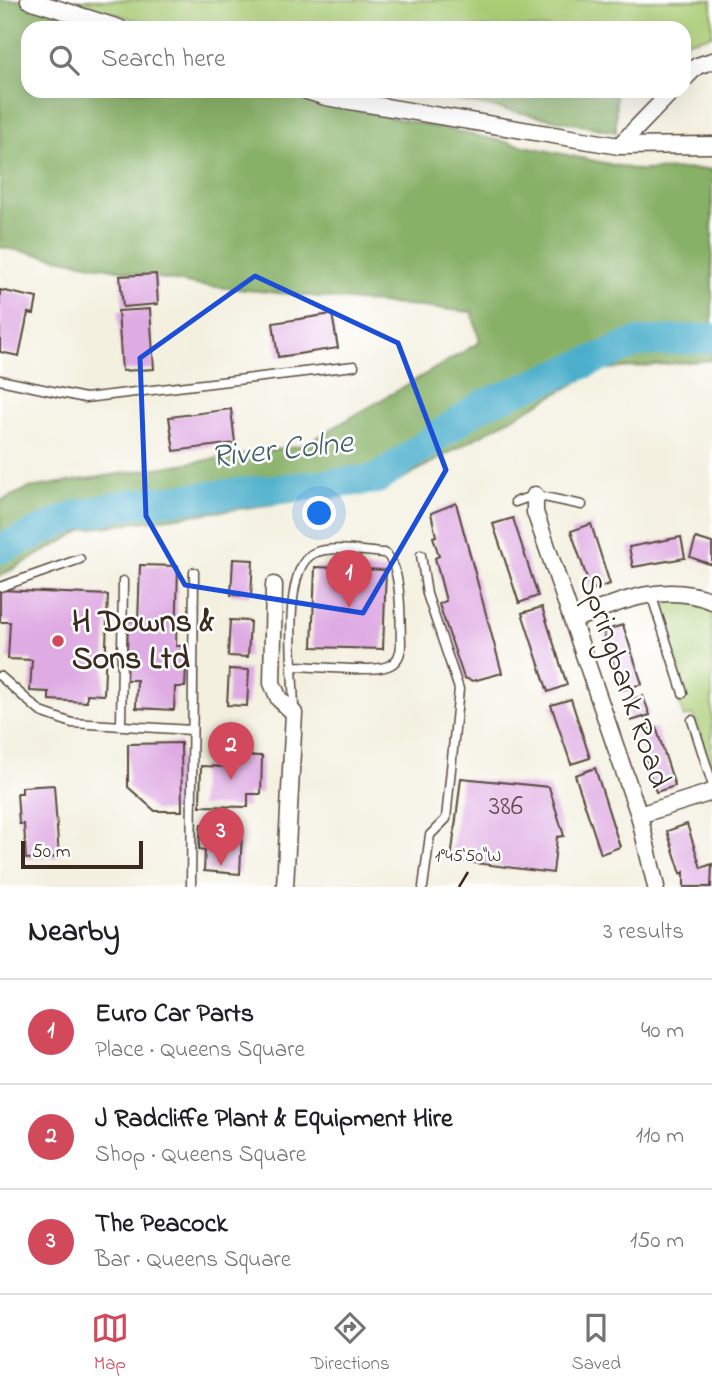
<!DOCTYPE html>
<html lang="en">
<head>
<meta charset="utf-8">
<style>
  body { margin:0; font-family:"Indie Flower",sans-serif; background:#f2f2f2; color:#202124 }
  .scale { position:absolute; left:21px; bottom:18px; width:122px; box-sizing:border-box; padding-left:7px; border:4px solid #3b2a1e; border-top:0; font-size:19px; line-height:24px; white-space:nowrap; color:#3b2a1e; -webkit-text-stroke:5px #fff; paint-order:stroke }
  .you { position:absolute; left:320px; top:514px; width:24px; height:24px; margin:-18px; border:5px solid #fff; border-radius:50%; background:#1a73e8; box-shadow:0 0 0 10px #1a73e833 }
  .badge { display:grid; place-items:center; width:46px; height:46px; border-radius:50%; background:#d1495b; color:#fff; font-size:23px; font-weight:700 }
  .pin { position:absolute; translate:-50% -58px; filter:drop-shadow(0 2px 4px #0008) }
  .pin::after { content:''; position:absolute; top:37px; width:24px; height:21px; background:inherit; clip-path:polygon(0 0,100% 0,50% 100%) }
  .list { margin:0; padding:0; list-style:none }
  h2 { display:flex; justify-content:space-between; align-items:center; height:91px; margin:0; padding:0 28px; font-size:30px }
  h2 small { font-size:23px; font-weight:400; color:#757577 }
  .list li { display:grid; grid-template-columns:46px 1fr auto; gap:21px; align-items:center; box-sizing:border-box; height:105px; padding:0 28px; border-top:2px solid #e0e0e0 }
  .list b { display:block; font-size:26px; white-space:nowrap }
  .list p { margin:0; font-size:23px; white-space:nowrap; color:#757577 }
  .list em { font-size:23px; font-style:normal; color:#757577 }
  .icon { flex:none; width:38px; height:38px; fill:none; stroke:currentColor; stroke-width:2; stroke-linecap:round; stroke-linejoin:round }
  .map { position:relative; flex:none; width:712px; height:887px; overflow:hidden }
  .search { position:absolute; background:#fff; box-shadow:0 7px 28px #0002; left:21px; right:21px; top:21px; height:77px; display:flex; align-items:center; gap:18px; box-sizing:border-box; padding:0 24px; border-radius:21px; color:#757577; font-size:26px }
  .sheet { height:406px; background:#fff }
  nav { display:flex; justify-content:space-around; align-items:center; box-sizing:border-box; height:98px; border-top:2px solid #e0e0e0; background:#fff; font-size:19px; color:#757577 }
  nav a { display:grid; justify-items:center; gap:4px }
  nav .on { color:#d1495b }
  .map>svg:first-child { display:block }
</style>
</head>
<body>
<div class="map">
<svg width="712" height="887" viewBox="0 0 712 887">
  <rect width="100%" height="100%" fill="#fff"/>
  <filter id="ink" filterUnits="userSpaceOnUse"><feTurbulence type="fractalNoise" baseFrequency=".0143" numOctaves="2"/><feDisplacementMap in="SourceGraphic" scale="14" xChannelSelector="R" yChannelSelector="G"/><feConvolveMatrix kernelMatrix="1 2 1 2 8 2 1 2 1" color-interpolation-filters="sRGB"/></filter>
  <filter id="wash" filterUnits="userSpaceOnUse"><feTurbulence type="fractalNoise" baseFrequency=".00686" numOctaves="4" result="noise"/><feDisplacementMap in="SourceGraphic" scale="28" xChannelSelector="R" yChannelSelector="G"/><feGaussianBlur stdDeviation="1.57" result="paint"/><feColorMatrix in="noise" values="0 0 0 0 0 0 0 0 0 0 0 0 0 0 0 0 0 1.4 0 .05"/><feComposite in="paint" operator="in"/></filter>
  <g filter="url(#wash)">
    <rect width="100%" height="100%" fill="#f3f0df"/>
    <path fill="#abce77" stroke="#737c4a" stroke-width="2" d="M78,0h634v35l-28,7v-14h-521l-81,-24z
      M657,597l55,8v168l-19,-58 -9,2 -6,-18 9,-4z"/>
    <path fill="#88b168" stroke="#626e43" stroke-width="2" d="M0,0h78l50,28h-100v63h240l369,79 75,-1v191l-113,10 -217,120 -297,39 -85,47v-75l29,-13 275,-43 176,-103 -8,-30 -276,-27 -196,-38z
      M412,91h204v41z"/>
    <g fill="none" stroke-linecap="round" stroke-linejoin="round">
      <path stroke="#4cafcb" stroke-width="30" d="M0,549l77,-34 52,-11 248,-25 103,-73 158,-64 74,-4"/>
    </g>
    <g id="blocks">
      <path fill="#dfabe3" d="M156,274l2,30 -35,3 -3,-31z
        M0,290l37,8 -3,16 -6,-1 -9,43 -19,-4z
        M150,309l4,60 -32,2 -4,-60z
        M332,314l6,34 -60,9 -5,-34z
        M231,409l4,34 -61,8 -5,-34z
        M456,503l46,170 -29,8 -9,-3 -25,-74 7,-3 -11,-43 4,-2 -6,-19 3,-1 -5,-23z
        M513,518l25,78 -19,7 -26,-79z
        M591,524l19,60 -19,6 -20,-59z
        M681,537l4,21 -52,9 -4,-20z
        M696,538l16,5v22l-22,-8z
        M233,559l20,1 -2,36 -20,-1z
        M140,565l38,1 -2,80h11l-2,41h-10l-1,23 -38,-2 1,-28h-11l2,-59h10z
        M315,567l71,3 -3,79 -71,-2z
        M0,590l108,5 -4,100 -17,-1v8l-38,-2v-8l-19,-1 2,-31 -24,-1 2,-37h-10z
        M542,607l25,78 -19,7 -26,-79z
        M230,620l20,1 -2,36 -20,-1z
        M623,625l19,59 -20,6 -19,-59z
        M229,669l20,1 -2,36 -20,-1z
        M643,696l7,19 -19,6 -7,-19z
        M571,699l19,59 -19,6 -20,-59z
        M656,727l19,59 -19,6 -20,-59z
        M181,743l1,68h-27l-27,-24v-43z
        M227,755l35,1 -1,38h-13v13l-48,-1 1,-40 26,1z
        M595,768l25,79 -19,7 -26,-79z
        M461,778l88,9 15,49 -7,1 -4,36 -102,-13z
        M54,785l5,72 -33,2 -2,-35h-5l-2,-31h5v-6z
        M201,824l23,1v6l18,1 -2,42 -36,-3 1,-21 -6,-1z
        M687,824l14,44 11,-4 -1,23h-27v-15l-3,2 -14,-43z"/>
    </g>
  </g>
  <g filter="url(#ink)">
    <use href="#blocks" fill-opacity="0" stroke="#57483b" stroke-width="2"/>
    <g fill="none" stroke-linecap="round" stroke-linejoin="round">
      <defs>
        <path id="service" d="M0,380l85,18 269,-32
          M515,502l20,-7 47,10
          M421,555l6,39 32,95 -13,130 -16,16 -7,52
          M0,587l80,-28
          M651,594l32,99
          M294,666c20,0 77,7 94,0 10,-4 13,-12 13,-22 -1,-21 2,-81 -17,-91 -20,-1 -51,-8 -70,0 -34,16 -20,124 -20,157
          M0,676l41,36 31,11 120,7
          M692,720l20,63
          M121,726l2,-145
          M191,887l3,-315"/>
        <path id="minor" d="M29,0l90,28
          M684,79l13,-13 15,-5
          M307,91l19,6 293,49 93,-1
          M619,146l53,-55
          M535,495v17l104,303 17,72
          M274,585l-2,98 7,16 15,14 -9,174
          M573,620c45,-18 91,-39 139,-19
          M639,815l73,-23"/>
      </defs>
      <use href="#service" stroke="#57483b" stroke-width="11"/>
      <use href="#minor" stroke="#57483b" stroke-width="19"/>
      <use href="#service" stroke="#fff" stroke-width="8"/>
      <use href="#minor" stroke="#fff" stroke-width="16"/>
    </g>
  </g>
  <path fill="none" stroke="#1d4ed8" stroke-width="5" stroke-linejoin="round" d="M255,276l143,67 48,127 -83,143 -178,-28 -39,-69 -6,-158z"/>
  <path fill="none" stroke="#3b2a1e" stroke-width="2.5" d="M459,887l9,-15"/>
  <circle fill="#d1495b" stroke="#fff" stroke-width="2.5" cx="58" cy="641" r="7"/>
  <g text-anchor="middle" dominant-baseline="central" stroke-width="5" stroke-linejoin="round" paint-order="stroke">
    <g font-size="28" fill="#644a4f">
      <text x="506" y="807">386</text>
    </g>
    <g font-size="32" font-weight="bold" fill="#3b2a1e" stroke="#fff" text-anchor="start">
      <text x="72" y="623">H Downs &amp;<tspan x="72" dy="37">Sons Ltd</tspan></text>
    </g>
    <g font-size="32" fill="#3b2a1e" stroke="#fff">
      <text transform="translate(623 681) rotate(71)">Springbank Road</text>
    </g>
    <g font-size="33" font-style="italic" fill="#425f63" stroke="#fff">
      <text transform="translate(282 451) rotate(-6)">River Colne</text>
    </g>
  </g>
  <g font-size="18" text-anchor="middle" fill="#3b2a1e" stroke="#fff" stroke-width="5" stroke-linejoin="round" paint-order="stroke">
    <text x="468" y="861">1°45'50"W</text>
  </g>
</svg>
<div class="scale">50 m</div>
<div class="you"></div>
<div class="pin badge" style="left:349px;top:608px">1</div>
<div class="pin badge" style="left:231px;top:780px">2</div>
<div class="pin badge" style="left:221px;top:866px">3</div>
<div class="search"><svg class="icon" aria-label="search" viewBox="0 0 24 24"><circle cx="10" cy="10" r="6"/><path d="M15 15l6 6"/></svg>Search here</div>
</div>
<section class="sheet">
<h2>Nearby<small>3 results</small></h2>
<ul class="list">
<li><span class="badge">1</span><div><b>Euro Car Parts</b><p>Place · Queens Square</p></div><em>40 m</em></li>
<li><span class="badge">2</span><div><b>J Radcliffe Plant &amp; Equipment Hire</b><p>Shop · Queens Square</p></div><em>110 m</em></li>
<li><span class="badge">3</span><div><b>The Peacock</b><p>Bar · Queens Square</p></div><em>150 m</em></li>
</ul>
</section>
<nav>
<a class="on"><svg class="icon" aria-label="map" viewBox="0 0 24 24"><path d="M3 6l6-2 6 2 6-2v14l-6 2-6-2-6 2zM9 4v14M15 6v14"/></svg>Map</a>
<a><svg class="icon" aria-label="directions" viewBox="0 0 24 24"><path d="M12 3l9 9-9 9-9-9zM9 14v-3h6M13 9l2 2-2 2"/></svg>Directions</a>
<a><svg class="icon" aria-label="saved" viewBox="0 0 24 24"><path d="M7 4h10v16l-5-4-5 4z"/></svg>Saved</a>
</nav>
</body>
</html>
